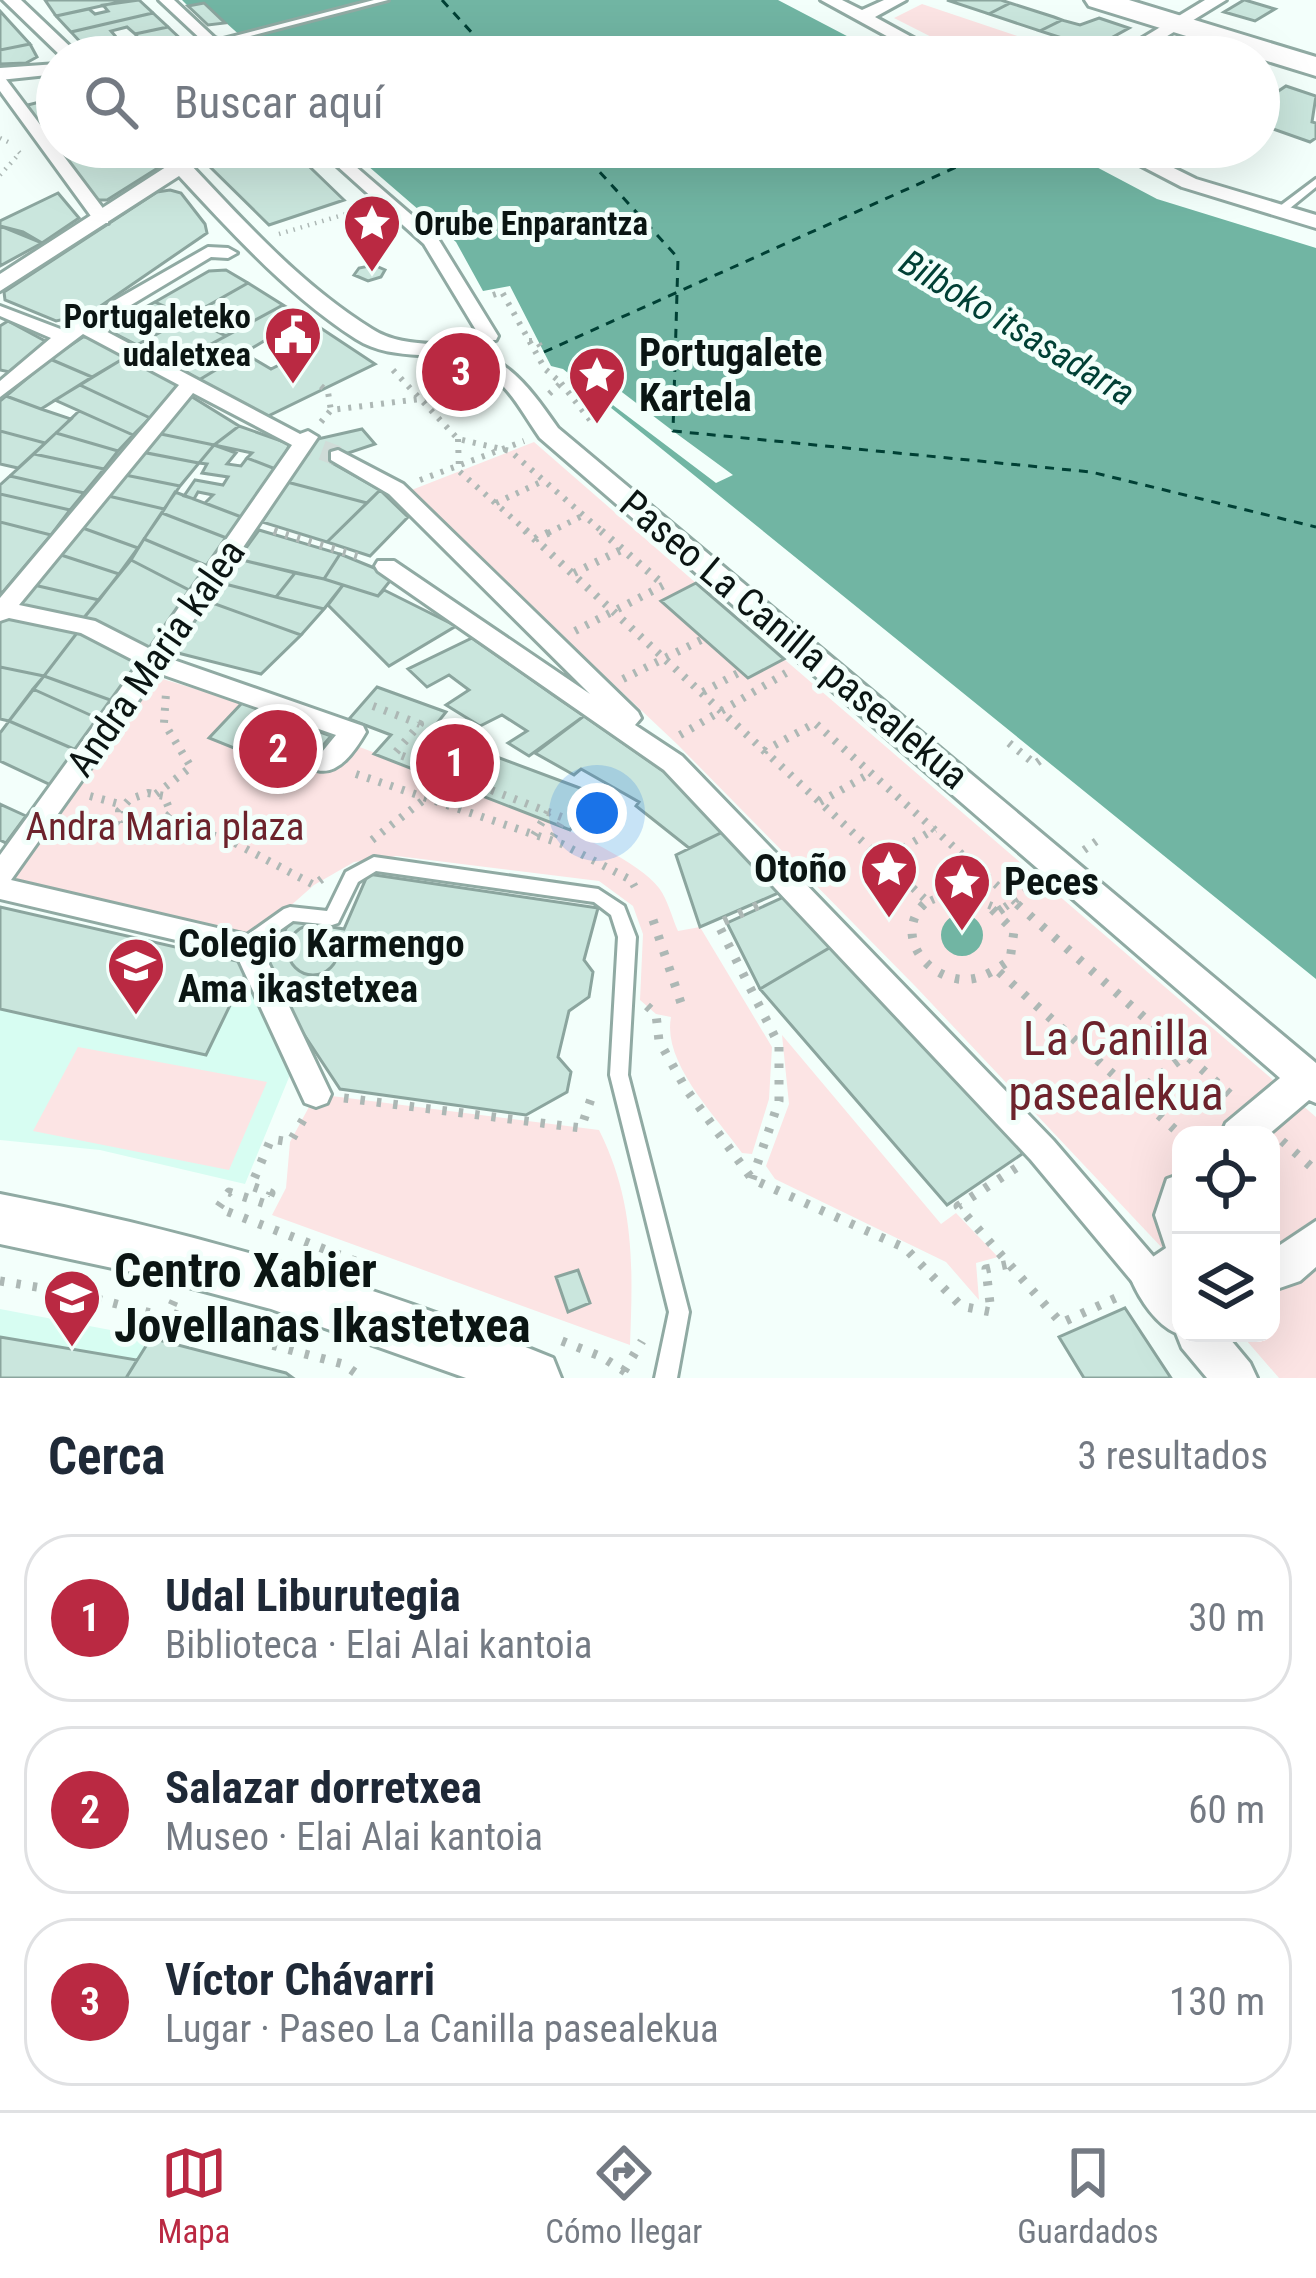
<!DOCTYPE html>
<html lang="es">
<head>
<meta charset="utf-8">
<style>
  body { margin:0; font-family:"Roboto Condensed",sans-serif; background:#f6f6f7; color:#1f2937 }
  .controls { position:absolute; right:36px; bottom:36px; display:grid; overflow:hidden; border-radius:24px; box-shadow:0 12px 48px #0002 }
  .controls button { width:108px; height:108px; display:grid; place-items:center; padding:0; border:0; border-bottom:3px solid #e0e1e3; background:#fff; color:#1f2937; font:60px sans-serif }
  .you { position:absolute; left:597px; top:813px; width:42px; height:42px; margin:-30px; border:9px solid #fff; border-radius:50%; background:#1a73e8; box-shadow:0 0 0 18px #1a73e833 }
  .badge { display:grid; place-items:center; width:78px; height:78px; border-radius:50%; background:#ba2942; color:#fff; font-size:39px; font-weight:700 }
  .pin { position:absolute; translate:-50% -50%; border:6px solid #fff; box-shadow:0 3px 12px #0006 }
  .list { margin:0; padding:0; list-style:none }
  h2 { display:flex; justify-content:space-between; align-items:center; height:156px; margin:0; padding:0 48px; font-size:51px }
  h2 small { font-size:39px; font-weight:400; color:#747a83 }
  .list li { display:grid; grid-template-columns:78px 1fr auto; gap:36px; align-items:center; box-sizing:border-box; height:168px; margin:0 24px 24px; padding:0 24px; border:3px solid #e0e1e3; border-radius:48px }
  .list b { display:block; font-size:45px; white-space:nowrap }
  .list p { margin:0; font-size:39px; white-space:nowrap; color:#747a83 }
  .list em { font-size:39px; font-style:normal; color:#747a83 }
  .icon { flex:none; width:66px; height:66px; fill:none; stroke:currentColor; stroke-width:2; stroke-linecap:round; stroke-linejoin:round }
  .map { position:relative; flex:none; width:1316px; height:1378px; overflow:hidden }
  .search { position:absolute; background:#fff; box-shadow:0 12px 48px #0002; left:36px; right:36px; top:36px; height:132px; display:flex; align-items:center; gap:30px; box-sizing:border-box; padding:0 42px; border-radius:66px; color:#747a83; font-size:45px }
  .sheet { height:732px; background:#fff }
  nav { display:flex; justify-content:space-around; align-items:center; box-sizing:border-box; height:168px; border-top:3px solid #e0e1e3; background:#fff; font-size:33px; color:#747a83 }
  nav a { display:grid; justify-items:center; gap:6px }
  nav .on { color:#ba2942 }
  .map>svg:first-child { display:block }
</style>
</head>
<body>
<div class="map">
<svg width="1316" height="1378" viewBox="0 0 1316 1378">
  <rect width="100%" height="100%" fill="#f3fffb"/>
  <path fill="#d7fdf2" d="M0,907l250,57 42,106 -47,114 -145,-34 -100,-10z
    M0,1309l142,27 9,2 -25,40h-126z"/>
  <path fill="#fce4e4" d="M922,4l158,53h-109l-77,-39z
    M534,442l162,141 -35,19 79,70 8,6 36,-19 532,458v261h-37l-39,-45h31v-198h-90v133l-265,-281 -238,-242 -269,-254z
    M156,677l86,26 -33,35 55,22 -16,18 36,14 47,-56c69,28 290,101 328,152 9,12 13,30 19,43l22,-4 72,120 -3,52 -17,55 -10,-1c-25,-36 -80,-90 -71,-136l-15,-3 -16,-14 3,-66 -10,-28 -34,-25 -202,-25 -43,6 -40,23 -68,60 -246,-57z
    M782,1035l159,189 15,-11 42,44 -22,6 3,37 -33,-38 -171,-83 -9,-13 23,-62z
    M78,1047l189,35 -38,88 -196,-39z
    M316,1094l283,36c36,72 34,137 31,215l-358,-130 14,-27 4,-46z"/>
  <path fill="#71b5a3" d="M182,0h596l109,57h-623l-60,-54 -16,3z
    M346,147h699l16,8 9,-2 87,46 159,49v731l-753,-610 -12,-3 -41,-80 -27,5 -27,-49z
    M941 935a21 21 0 1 1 42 0a21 21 0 1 1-42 0Z"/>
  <path fill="#f3fffb" d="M610,383l63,48 60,44 -17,8 -123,-93z"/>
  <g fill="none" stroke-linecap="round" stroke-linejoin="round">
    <path stroke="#004035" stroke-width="3" stroke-dasharray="9 8" stroke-linecap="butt" d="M442,0l52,57
      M577,147l101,111 -5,173 418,41 225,55
      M544,352l457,-205"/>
  </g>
  <path fill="#cae6dd" stroke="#8ba59e" stroke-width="3" d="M45,0h83l-72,16z
    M139,0l14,13 -82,19 -15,-16 33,-7 6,5 13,-3 -5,-6z
    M947,0h54l9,3 -21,11z
    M1244,0h1l30,9 -20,12 -31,-9z
    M204,3l21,20 -17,2 -20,-19z
    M1010,3l44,14 8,3 -22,11 -51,-17z
    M0,11l9,10 21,23 -30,6z
    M153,13l15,14 -33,7 -8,-7 -16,4 6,7 -33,8 -13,-14z
    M1099,18l30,10 -36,20 -53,-17 22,-11 18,5z
    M168,27l18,17 -57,13h-35l-10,-11 33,-8 8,8 17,-4 -7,-8z
    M1174,42l48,15h-49l-16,-5z
    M30,44l7,13 -11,6 -26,1v-14z
    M1286,86l30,10 -4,26 4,1v15l-6,4 -51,-18v-20z
    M51,99l6,4v44h87l17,19 -54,34h-11l-72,-94z
    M254,147h35l55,53 -75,25 -65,-64z
    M170,190l11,3 24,31 2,9 -118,81 -33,7 -51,-21 -1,-8 153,-100z
    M58,193l21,25 -37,25 -42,-17v-5z
    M0,226l23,6 19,11 -42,23z
    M374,265l11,5 -4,7 -13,4 -14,-6 5,-7z
    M226,270l22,13 -60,34 -33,-15 54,-31z
    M248,283l35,22 -57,31 -38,-19z
    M155,302l33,15 -51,28 -31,-16z
    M283,305l21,12 -105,63 -25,-16z
    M188,317l38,19 -52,28 -37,-19z
    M304,317l71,47 -109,53 -67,-37 45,-27 27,16 22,-11 -29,-17z
    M8,321l39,21 -37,30 -10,-2v-44z
    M83,337h6l37,20 -34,20 -42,-18z
    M126,357l52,28 -28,33 -70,-33z
    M50,359l42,18 -51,32 -35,-13z
    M80,385l70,33 -17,17 -78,-35z
    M189,395l50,31 -25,19 -58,-12z
    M6,396l35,13 30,10 -26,24 -45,-12v-30z
    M79,411l54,24 -15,16 -62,-18z
    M239,426l51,18 -12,26 -31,-12 5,-5 -38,-8z
    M362,429l13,15 -48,16 53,30 -13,13 -80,-21 26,-42z
    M0,431l45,12 -27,25 -18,-4z
    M56,433l62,18 -14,18 -70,-15z
    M156,433l58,12 -15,18 -58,-11z
    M214,445l22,8 -9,11 14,2 6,-8 31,12 -34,48 -39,-15 8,-8 -15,-3 -4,7 -10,-3 11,-16 28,5 5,-8 -26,-4 5,-9 -8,-1z
    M137,451l62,12 -19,23 -60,-12z
    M34,454l70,15 -20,24 -74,-17z
    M120,474l60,12 -16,23 -60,-14z
    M10,476l74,17 -14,17 -70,-16v-9z
    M287,482l80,21 -40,39 -65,-20z
    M380,490l28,27 -38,39 -43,-14z
    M175,492l69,26 -15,21 -67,-26z
    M0,494l70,16 -19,25 -51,-13z
    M104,495l60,14 -26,39 -58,-21z
    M162,513l67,26 -19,28 -66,-28z
    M0,522l51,13 -48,57h-3z
    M80,527l58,21 -19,26 -61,-20z
    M259,530l81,24 -16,25 -86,-20z
    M144,539l66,28 -17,25 -62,-32z
    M58,554l61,20 -20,26 -65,-15z
    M340,554l54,22 -16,20 -54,-17z
    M238,559l57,14 -19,24 -55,-14z
    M131,560l62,32 -44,58 -67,-30z
    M295,573l29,6 19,6 -19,24 -48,-12z
    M221,583l55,14 48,12 -23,26 -94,-34z
    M696,583l88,76 -36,19 -87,-77z
    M34,585l65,15 -17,20 -66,-15z
    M343,585l35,11 6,-6 72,36 -67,40 -61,-61z
    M207,601l94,34 -40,39 -91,-23z
    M8,614l72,15 -36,47 -44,-9v-44z
    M80,629l64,31 -31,41 -69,-25z
    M472,638l87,61 25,17 -55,40 -21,-13 19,-12 -25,-16 -22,11 -34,-21 23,-15 -20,-15 -22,12 -19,-18z
    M0,667l44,9 -35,45 -9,-2z
    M44,676l69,25 -14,18 -66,-30z
    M377,687l69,25 -16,20 166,62 -26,36 -196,-76 17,-19 -42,-16z
    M33,689l66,30 -23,31 -67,-29z
    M242,703l89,33 -48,56 -35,-14 16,-18 -55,-22z
    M584,716l94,65 53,47 -42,20 -53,-42 3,-4 -58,-33 -7,6 -39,-22z
    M9,721l67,29 -25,35 -51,-24v-28z
    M0,804l26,12 -20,27 -6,-3z
    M731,828l52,63 -83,36 -24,-72z
    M368,874l230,34 -14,52 9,12 -4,25 -20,14 -11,46 13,15 -4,20 -41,23 -186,-26 -76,-115 26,-54 54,9z
    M786,896l50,48 -76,45 -33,-66z
    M0,907l250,57 -44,91 -206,-46z
    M288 950a25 25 0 1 1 50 0a25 25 0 1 1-50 0Z
    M836,944l192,206 -81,55 -187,-216z
    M578,1270l12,33 -22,9 -12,-35z
    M1125,1308l46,70h-87l-25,-41z
    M0,1337l137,23 -11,18h-126z
    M151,1338l135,35 7,5h-167z"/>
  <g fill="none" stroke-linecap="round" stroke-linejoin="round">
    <path stroke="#d0dcd8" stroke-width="20" stroke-dasharray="20 9" stroke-linecap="butt" d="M295,440l43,16"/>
    <defs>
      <path id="service" d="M374,0h14l-176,46 -4,-3z
        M1316,179v8l-32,26h-8v-4z
        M374,857l224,32 26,17 12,31 -8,138 61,237 -12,66h-22l14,-66 -59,-237 8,-138 -7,-22 -17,-13 -218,-31 -18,11 -20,41 -6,2 -39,-4 -41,29 -6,2 -6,-2 -3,-5 3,-5 44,-31 6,-2 37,4 19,-39z"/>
      <path id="pedestrian" d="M159,0h15l61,57h-15z
        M0,77l5,1 103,137v8h-12l-96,-132z
        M316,147h17l104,90 61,99 -2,4h-14l-58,-96z
        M208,247l20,1 9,5 -9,5 -17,-1 -115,69 204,108 8,-3 10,6 -150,221 195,68 3,6c-10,17 -27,44 -49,38l-4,-7 23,-28 -178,-62 -147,207 245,57 75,157 -4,9 -11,4 -11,-4 -69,-149 -236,-55v-44l139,-192 -58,-30 -72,-15 -9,3v-23l179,-213 -96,-51 -83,63v-16l51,-43 -51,-22v-10l63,24zM193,393l99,52 -142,204 -55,-28 -76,-16z
        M338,450l65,34 235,228 3,6 -6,7 47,31 371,384 112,130 4,11 -4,11 -12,5 -12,-5 -110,-132 -367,-390 -286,-199 -3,-5 3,-5h16l196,133 -201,-200 -58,-34v-8z"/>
      <path id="minor" d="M3,0h18l60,57h-19z
        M821,0h21l20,10 22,-10h22l-31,17 73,40h-23z
        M1205,0h21l-93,57h-22z
        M212,38l6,1v8l-39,10h-30z
        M57,64v10l-57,6v-12z
        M153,147h21c61,64 122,135 198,182 22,14 46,14 72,16 58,5 82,37 114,83l758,635v40l-7,-3 -41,35h-47l5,-12 54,-45 -740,-640c-17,-24 -32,-55 -59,-70 -38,-21 -86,-4 -125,-29 -67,-43 -123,-105 -177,-163l-179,115v-17l169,-109z
        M1105,147h26l65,32 120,36v13l-134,-41z
        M1181,1174v159h44l25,30 7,15h-50l-25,-30 -6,-15c-19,-8 -36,-33 -44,-52l6,-14 28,-19 -11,-33 12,-36z
        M1316,1221v46l-16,14 -29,10v-40z"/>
      <path id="tertiary" d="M0,1194c191,37 373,90 553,164l8,20h-95l-195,-69 -135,-36 -136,-29z"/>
      <path id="primary" d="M1085,0h44l187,57v19l-227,-70z"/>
    </defs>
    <use href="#service" stroke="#90aaa3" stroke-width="6"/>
    <use href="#pedestrian" stroke="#90aaa3" stroke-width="6"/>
    <use href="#minor" stroke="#90aaa3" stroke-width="6"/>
    <use href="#tertiary" stroke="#90aaa3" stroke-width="6"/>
    <use href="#primary" stroke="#90aaa3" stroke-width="6"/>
    <path stroke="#adb8b5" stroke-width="4.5" stroke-dasharray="1.5 6" stroke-linecap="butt" d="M0,138l12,6
      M205,153l20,-6
      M0,175l20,-22 -5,-5
      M279,234l84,-25"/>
    <path stroke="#adb8b5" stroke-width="6" stroke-dasharray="3 8" stroke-linecap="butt" d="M493,295l9,-3 43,77 16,14 -12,11
      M529,341h8l7,11
      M393,370l65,69 52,12 94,82
      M321,386l7,6 3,19
      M590,420l-29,-37 24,-10 16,13
      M321,422l10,-12 154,-19
      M458,439l1,32 70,62
      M420,480l104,-39
      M496,503l47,-22
      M274,531l5,2
      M548,533l36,-18"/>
    <path stroke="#adb8b5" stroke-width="8" stroke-dasharray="3 9" stroke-linecap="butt" d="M525,530l401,370
      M274,531l89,27
      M535,539l19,-9
      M574,573l49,-24
      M575,631l89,-46 -64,-55
      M623,679l80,-40
      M703,692l37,-20
      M373,706l47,18 -25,29 169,65 -13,22
      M680,735l106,-62
      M1009,743l26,21 7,-5
      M764,751l51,-28 206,184
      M356,774l206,70 69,36 6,11
      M148,793l16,3 7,17 -17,17 -25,2 -10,-9v-12l11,-12z
      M156,794l35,-27 -27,-44 2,-30
      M90,796l33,9
      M820,802l51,-29
      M167,820l66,22 81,43 9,-7
      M534,835l14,-23
      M372,840l53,-41 17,-28
      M1084,850l14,-10
      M883,860l52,-31
      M755,907l10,-5
      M921,907c24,-19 47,-11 73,0
      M1005,907l28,-20"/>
    <path stroke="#adb8b5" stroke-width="9" stroke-dasharray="4.5 12" stroke-linecap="butt" d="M924,904c-28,28 -3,69 34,75 20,3 36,-8 52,-19l4,-29 -27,-27
      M1017,904l214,191
      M999,911l10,-7
      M653,920l30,89
      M999,972l182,163
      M647,1006l9,8 3,27 27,48 66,90 153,69 56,58 30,6 -5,-43 23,-5
      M1135,1094l51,-39
      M344,1098l237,30 13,-38
      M303,1120l-13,22 -19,-3 -20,47 20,7 -5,11 -37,-12 -11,16 145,56
      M1282,1141l34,30
      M1016,1168l-58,38 103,117 59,-27
      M752,1179l27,-78v-56l-61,-121 43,-20
      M0,1281l79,13 264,70 20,14
      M174,1301l-5,11 28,10
      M562,1341l40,16 33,21
      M624,1371l18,-30"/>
    <use href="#service" fill="#fff" fill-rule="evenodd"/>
    <use href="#pedestrian" fill="#fff" fill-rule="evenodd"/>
    <use href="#minor" fill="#fff" fill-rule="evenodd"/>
    <use href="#tertiary" fill="#fff" fill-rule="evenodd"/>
    <use href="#primary" fill="#fff" fill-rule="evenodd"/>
  </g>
  <defs>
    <symbol id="sight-pin" viewBox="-11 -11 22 30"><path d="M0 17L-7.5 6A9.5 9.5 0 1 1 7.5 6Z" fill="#ba2942" stroke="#f3fffb"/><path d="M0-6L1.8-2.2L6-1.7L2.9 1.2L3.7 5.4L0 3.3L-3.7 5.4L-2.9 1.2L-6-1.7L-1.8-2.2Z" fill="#fff"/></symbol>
    <symbol id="civic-pin" viewBox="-11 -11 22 30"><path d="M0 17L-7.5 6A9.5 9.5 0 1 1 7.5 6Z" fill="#ba2942" stroke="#f3fffb"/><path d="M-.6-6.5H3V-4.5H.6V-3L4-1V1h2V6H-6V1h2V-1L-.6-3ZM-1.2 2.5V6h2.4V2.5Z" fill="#fff"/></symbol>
    <symbol id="school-pin" viewBox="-11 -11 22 30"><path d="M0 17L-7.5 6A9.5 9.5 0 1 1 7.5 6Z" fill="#ba2942" stroke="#f3fffb"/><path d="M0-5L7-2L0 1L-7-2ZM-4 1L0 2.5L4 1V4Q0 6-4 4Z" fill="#fff"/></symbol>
    <symbol id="university-pin" viewBox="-11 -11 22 30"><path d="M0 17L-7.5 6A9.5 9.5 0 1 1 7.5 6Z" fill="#ba2942" stroke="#f3fffb"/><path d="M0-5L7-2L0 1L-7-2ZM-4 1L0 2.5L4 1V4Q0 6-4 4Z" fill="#fff"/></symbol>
  </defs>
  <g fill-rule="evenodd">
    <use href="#sight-pin" x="339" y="190" width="66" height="90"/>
    <use href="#civic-pin" x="260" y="302" width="66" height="90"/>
    <use href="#sight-pin" x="564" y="342" width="66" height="90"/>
    <use href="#sight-pin" x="856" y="836" width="66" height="90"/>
    <use href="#sight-pin" x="929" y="849" width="66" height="90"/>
    <use href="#school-pin" x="103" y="933" width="66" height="90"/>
    <use href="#university-pin" x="39" y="1265" width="66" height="90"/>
  </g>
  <g text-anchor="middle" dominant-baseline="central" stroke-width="10" stroke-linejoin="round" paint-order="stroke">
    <g font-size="33" font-weight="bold" fill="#0b1513" stroke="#f3fffb" text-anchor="start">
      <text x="414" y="223">Orube Enparantza</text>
      <text x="251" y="316" text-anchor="end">Portugaleteko<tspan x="251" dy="38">udaletxea</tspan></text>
    </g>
    <g font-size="36" font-style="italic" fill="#004035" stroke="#f3fffb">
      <text transform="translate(1017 328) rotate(31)">Bilboko itsasadarra</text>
    </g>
    <g font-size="39" font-weight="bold" fill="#0b1513" stroke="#f3fffb" text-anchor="start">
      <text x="639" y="353">Portugalete<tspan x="639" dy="45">Kartela</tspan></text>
      <text x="847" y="869" text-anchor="end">Otoño</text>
      <text x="1004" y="882">Peces</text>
      <text x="178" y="944">Colegio Karmengo<tspan x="178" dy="45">Ama ikastetxea</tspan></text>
    </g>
    <g font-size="39" fill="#0b1513" stroke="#f3fffb">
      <text transform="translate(794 640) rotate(40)">Paseo La Canilla pasealekua</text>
      <text transform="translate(156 658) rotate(-55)">Andra Maria kalea</text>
    </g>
    <g font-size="39" fill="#6d232c" stroke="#f3fffb">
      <text x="165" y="827">Andra Maria plaza</text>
    </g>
    <g font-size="48" fill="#6d232c" stroke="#f3fffb">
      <text x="1116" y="1038">La Canilla<tspan x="1116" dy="55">pasealekua</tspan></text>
    </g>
    <g font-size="48" font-weight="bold" fill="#0b1513" stroke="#f3fffb" text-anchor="start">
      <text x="114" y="1270">Centro Xabier<tspan x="114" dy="55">Jovellanas Ikastetxea</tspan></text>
    </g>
  </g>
</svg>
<div class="controls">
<button><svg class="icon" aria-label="locate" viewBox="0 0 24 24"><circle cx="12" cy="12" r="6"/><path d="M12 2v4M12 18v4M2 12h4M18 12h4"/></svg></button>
<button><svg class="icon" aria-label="layers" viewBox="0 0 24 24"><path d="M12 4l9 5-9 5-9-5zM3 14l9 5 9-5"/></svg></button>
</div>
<div class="you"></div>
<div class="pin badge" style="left:455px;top:763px">1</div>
<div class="pin badge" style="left:278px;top:749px">2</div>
<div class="pin badge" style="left:461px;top:372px">3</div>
<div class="search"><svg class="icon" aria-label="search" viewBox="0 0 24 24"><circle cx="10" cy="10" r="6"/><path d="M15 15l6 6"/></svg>Buscar aquí</div>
</div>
<section class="sheet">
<h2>Cerca<small>3 resultados</small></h2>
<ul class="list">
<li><span class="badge">1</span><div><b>Udal Liburutegia</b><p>Biblioteca · Elai Alai kantoia</p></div><em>30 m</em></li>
<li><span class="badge">2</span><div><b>Salazar dorretxea</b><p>Museo · Elai Alai kantoia</p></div><em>60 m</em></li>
<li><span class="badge">3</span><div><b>Víctor Chávarri</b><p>Lugar · Paseo La Canilla pasealekua</p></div><em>130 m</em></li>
</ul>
</section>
<nav>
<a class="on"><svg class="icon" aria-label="map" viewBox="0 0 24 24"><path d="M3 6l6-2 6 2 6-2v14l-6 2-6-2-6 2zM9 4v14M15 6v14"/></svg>Mapa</a>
<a><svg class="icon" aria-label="directions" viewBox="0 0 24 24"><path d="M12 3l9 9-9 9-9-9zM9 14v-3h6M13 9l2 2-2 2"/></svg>Cómo llegar</a>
<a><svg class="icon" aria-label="saved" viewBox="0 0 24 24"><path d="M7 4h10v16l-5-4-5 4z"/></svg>Guardados</a>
</nav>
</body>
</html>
